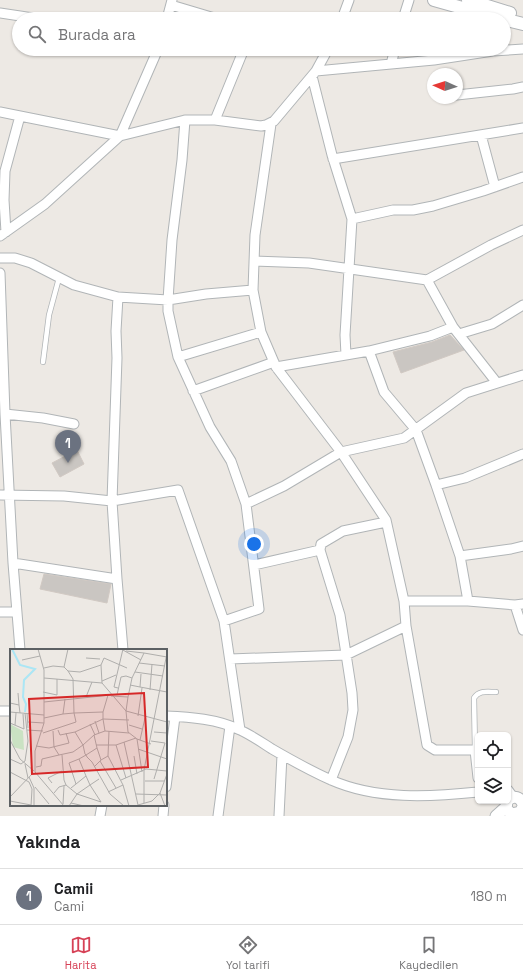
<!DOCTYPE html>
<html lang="tr">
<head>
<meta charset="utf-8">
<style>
  body { margin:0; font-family:"Space Grotesk",sans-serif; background:#f2f2f2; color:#202124 }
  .controls { position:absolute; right:12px; bottom:12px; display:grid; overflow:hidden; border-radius:6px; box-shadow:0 1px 3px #0004 }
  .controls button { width:36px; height:36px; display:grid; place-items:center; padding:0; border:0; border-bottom:1px solid #e0e0e0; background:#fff; color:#202124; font:20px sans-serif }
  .compass { position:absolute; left:427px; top:68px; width:36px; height:36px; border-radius:50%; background:#fff; box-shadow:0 1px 3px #0004; rotate:273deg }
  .you { position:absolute; left:254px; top:544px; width:14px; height:14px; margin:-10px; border:3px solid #fff; border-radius:50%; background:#1a73e8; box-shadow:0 0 0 6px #1a73e833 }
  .badge { display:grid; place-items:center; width:26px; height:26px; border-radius:50%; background:#d64156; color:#fff; font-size:13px; font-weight:700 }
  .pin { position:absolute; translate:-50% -33px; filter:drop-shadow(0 1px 2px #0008) }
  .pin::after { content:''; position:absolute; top:21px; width:14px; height:12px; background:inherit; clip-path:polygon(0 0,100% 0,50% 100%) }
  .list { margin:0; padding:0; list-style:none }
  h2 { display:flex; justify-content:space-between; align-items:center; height:52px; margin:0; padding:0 16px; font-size:17px }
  h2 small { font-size:13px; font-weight:400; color:#757577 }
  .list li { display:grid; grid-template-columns:26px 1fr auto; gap:12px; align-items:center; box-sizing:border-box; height:56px; padding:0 16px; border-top:1px solid #e0e0e0 }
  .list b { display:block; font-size:15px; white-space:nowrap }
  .list p { margin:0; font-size:13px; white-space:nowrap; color:#757577 }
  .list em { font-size:13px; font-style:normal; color:#757577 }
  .icon { flex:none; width:22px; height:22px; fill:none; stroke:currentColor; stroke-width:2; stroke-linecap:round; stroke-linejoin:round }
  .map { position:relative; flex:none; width:523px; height:816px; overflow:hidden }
  .search { position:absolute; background:#fff; box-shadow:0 1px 3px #0004; left:12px; right:12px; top:12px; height:44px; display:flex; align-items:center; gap:10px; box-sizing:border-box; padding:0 14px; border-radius:22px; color:#757577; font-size:15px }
  .sheet { height:108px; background:#fff }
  nav { display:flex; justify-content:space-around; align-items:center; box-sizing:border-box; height:56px; border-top:1px solid #e0e0e0; background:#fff; font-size:11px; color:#757577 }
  nav a { display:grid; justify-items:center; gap:2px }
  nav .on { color:#d64156 }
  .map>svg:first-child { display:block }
</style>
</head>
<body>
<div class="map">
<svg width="523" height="816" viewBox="0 0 523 816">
  <rect width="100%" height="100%" fill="#ede9e4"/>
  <path fill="#cac6c2" stroke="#d1c9c3" d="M450,335l14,15 -63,23 -8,-21 39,-10z
    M77,450l7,14 -24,13 -8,-14z
    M44,574l67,10 -4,19 -67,-14z"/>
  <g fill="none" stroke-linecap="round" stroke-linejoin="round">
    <defs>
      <path id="service" d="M43,362l6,-47 10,-37
        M475,750l-1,-52c5,-8 13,-6 22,-6"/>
      <path id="minor" d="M171,5l47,14
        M0,13l40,6
        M167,19l5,-19
        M342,19l7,-19
        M403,19l6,-19
        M391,64l4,-15
        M316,71l118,-11 59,-9 30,-2
        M312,76l20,79 20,64 -7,116 1,20
        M457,95l56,-6 10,-2
        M0,112l20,4
        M185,120l-3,40 -10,80 -4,60 38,-6 47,-4
        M215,120l29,-71
        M271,124l-16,111 -2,55 8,42 15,35
        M481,135l14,52
        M333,159l190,-31
        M352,219l41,-9h20l20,-4 50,-15 40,-14
        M6,232l-2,-32 1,-29 15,-55 100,20 65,-16h30l46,6 5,-1 8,-4 42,-50 12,-22
        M0,236l45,-32 75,-68 38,-87
        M0,258h15l16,5 43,22 44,12
        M254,261l55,2 118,17
        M0,273l5,141 8,149 7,87
        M453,327l-26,-47 64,-35 32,-15
        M459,334l33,-10 31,-19
        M369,351l61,-15 23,-9 44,56
        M178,357l83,-25
        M193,391l81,-29
        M5,414l38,4 31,6
        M523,454l-58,24 -29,7 24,71 51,-7 12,-3
        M436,485l-20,-55 -32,-38 -15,-41 -93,16 65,85 63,-14 62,-45 57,-18
        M0,495l64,1 48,5 5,-143 -1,-27 2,-34 50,3v11l10,46 32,70 21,34 15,43
        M320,550l1,-6 22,-13 43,-9
        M460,556l8,45
        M13,563l104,16 6,71
        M254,565l66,-15 20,65 12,78 1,17 -5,27 -17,43
        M117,579l-5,-78 66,-11 46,131 16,109
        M404,601h64l47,4 8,-1
        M515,605l8,25
        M0,612h16
        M224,621l35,-12 -13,-105 38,-18 57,-34 45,68 18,81 2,25 -60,29 -116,4
        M406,626l21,119 8,5h40l3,28
        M0,711h11
        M166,716c24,1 52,3 74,14 11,5 21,12 32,19 19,11 39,22 59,31 45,20 99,17 147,12
        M166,787l9,-70
        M508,790l5,7
        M100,816l2,-11
        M163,816l1,-11
        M218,816l12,-90
        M279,816l3,-61"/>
      <path id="tertiary" d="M508,800c6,-5 12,-3 15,4
        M507,801l-1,8 6,5 8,-2 3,-5
        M496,816l10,-9"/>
      <path id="secondary" d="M434,0l57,16 32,8
        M468,0l42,13"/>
    </defs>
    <use href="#service" stroke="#b1b5b7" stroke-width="6"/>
    <use href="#minor" stroke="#b1b5b7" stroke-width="11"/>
    <use href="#tertiary" stroke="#b1b5b7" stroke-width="13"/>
    <use href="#secondary" stroke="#b0b4b7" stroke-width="14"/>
    <use href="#service" stroke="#fff" stroke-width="4.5"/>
    <use href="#minor" stroke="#fff" stroke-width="9"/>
    <use href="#tertiary" stroke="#fff" stroke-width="11"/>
    <use href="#secondary" stroke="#fff" stroke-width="12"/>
  </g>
  <g transform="translate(10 649)">
    <rect width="157" height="157" fill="#ede9e4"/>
    <path d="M0,75l13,7 1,19 -11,-3z" fill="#cae2c3"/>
    <path fill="none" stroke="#abe6f5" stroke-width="2" d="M2,0l8,16 15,4 -11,11 -1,17 3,7 -1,8"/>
    <path fill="none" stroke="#afaeac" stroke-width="1" d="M111,0l20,11M116,2l18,2M76,9l14,1M12,11l18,-4M129,14l26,3M91,16l3,-7 23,10M54,18l4,-18M34,19l9,-2 11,1 4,4 5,8 1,34 29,-1v7l-28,13M58,22l12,1 21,-7 1,18 24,28 41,11M125,23l28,4M34,29l58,5M122,29l12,-25 23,4M92,32l14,-6M120,36l10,2 1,-13M130,38l27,5M108,39l-4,-1 9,-38M140,41l2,-26M33,43l14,3v-16M8,44l1,12M107,46l4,-18 5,-1 6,2 -4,19M101,47l17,1 -2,14 2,21 9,7 14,5M76,48l6,-15M34,53l67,-7M0,54l9,2 1,8M0,63l34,3M93,63l5,-17M17,64l1,15M128,67l4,-28M34,69l19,-4 2,-15M85,72l4,12M18,73l16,1M0,74l14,6 -1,-15M80,75l5,11M5,76l1,-12M119,76l13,4M17,81l16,1M43,82l1,16 5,8 14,-3 10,-7 -8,-13 -15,3 -2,-5M95,82l-2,-12 26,1M144,83l13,1M33,84l33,-11 -2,-9 -11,1M84,86l11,-4 24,2M127,90l5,33M0,91l10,19 14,12M130,91l5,-22M141,92l14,2M114,93l14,63M86,96h20l20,-7M106,96l10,33M26,97l13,2 20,-5 -3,-10M128,100l29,10M52,106l2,25 2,5 11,9 -8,12M98,107l1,-25M124,107l3,18M0,110l11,5 4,-3 3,-20 -3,-28M69,110l7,-4 11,-7 -3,-13 -11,10 2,9 1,1 1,2 5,5 18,32 14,12M91,111l7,-4 15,29M90,112l16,27M15,115l3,14M26,118l5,-1 1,-7 17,-4M84,118l7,-7 -4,-12M0,123l19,10 3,7 -1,17M25,123v-21l9,-28v-53l-6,-21M25,123l29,34M19,128l5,11v18M89,130l-9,6 11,17M144,130l11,-36M111,131l25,-11 21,2M135,132h19M42,134l-4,-5 14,-7M66,135l-7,-21 10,-4 7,17M25,138l14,17M61,139l15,-12 4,9 -13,9 24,8M98,143l15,-7 6,21M44,144l5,-6 7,-2M150,144l5,13M126,145l31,1M0,148l23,-24M0,152l21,4M61,154l13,3M134,154v-33l23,-117M53,155l1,-18M128,156l14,-4 8,-8 7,-19"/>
    <path fill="#d62828" fill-opacity="0.15" stroke="#d62828" stroke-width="2" d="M134,44l4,74 -116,7 -3,-75z"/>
    <rect width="157" height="157" fill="none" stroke="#5c6063" stroke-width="2"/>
  </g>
</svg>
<div class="controls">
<button><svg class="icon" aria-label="locate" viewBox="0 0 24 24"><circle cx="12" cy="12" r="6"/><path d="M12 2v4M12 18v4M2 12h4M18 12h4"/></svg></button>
<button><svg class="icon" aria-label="layers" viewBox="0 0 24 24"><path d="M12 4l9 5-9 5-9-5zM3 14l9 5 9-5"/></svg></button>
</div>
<svg class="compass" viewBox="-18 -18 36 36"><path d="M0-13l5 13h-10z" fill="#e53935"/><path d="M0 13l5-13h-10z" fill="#757577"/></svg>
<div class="you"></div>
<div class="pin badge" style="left:68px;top:463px;background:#6b7280">1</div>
<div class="search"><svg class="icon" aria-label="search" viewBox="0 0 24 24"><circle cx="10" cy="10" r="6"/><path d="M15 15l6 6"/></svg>Burada ara</div>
</div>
<section class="sheet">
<h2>Yakında<small></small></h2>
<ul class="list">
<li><span class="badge" style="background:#6b7280">1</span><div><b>Camii</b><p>Cami</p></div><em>180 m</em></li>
</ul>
</section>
<nav>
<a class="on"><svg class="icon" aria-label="map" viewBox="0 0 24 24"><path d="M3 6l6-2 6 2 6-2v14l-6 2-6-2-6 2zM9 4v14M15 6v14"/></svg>Harita</a>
<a><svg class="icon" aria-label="directions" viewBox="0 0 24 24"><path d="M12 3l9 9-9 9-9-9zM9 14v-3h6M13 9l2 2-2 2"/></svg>Yol tarifi</a>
<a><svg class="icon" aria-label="saved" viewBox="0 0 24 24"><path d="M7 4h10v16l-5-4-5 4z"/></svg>Kaydedilen</a>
</nav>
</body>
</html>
